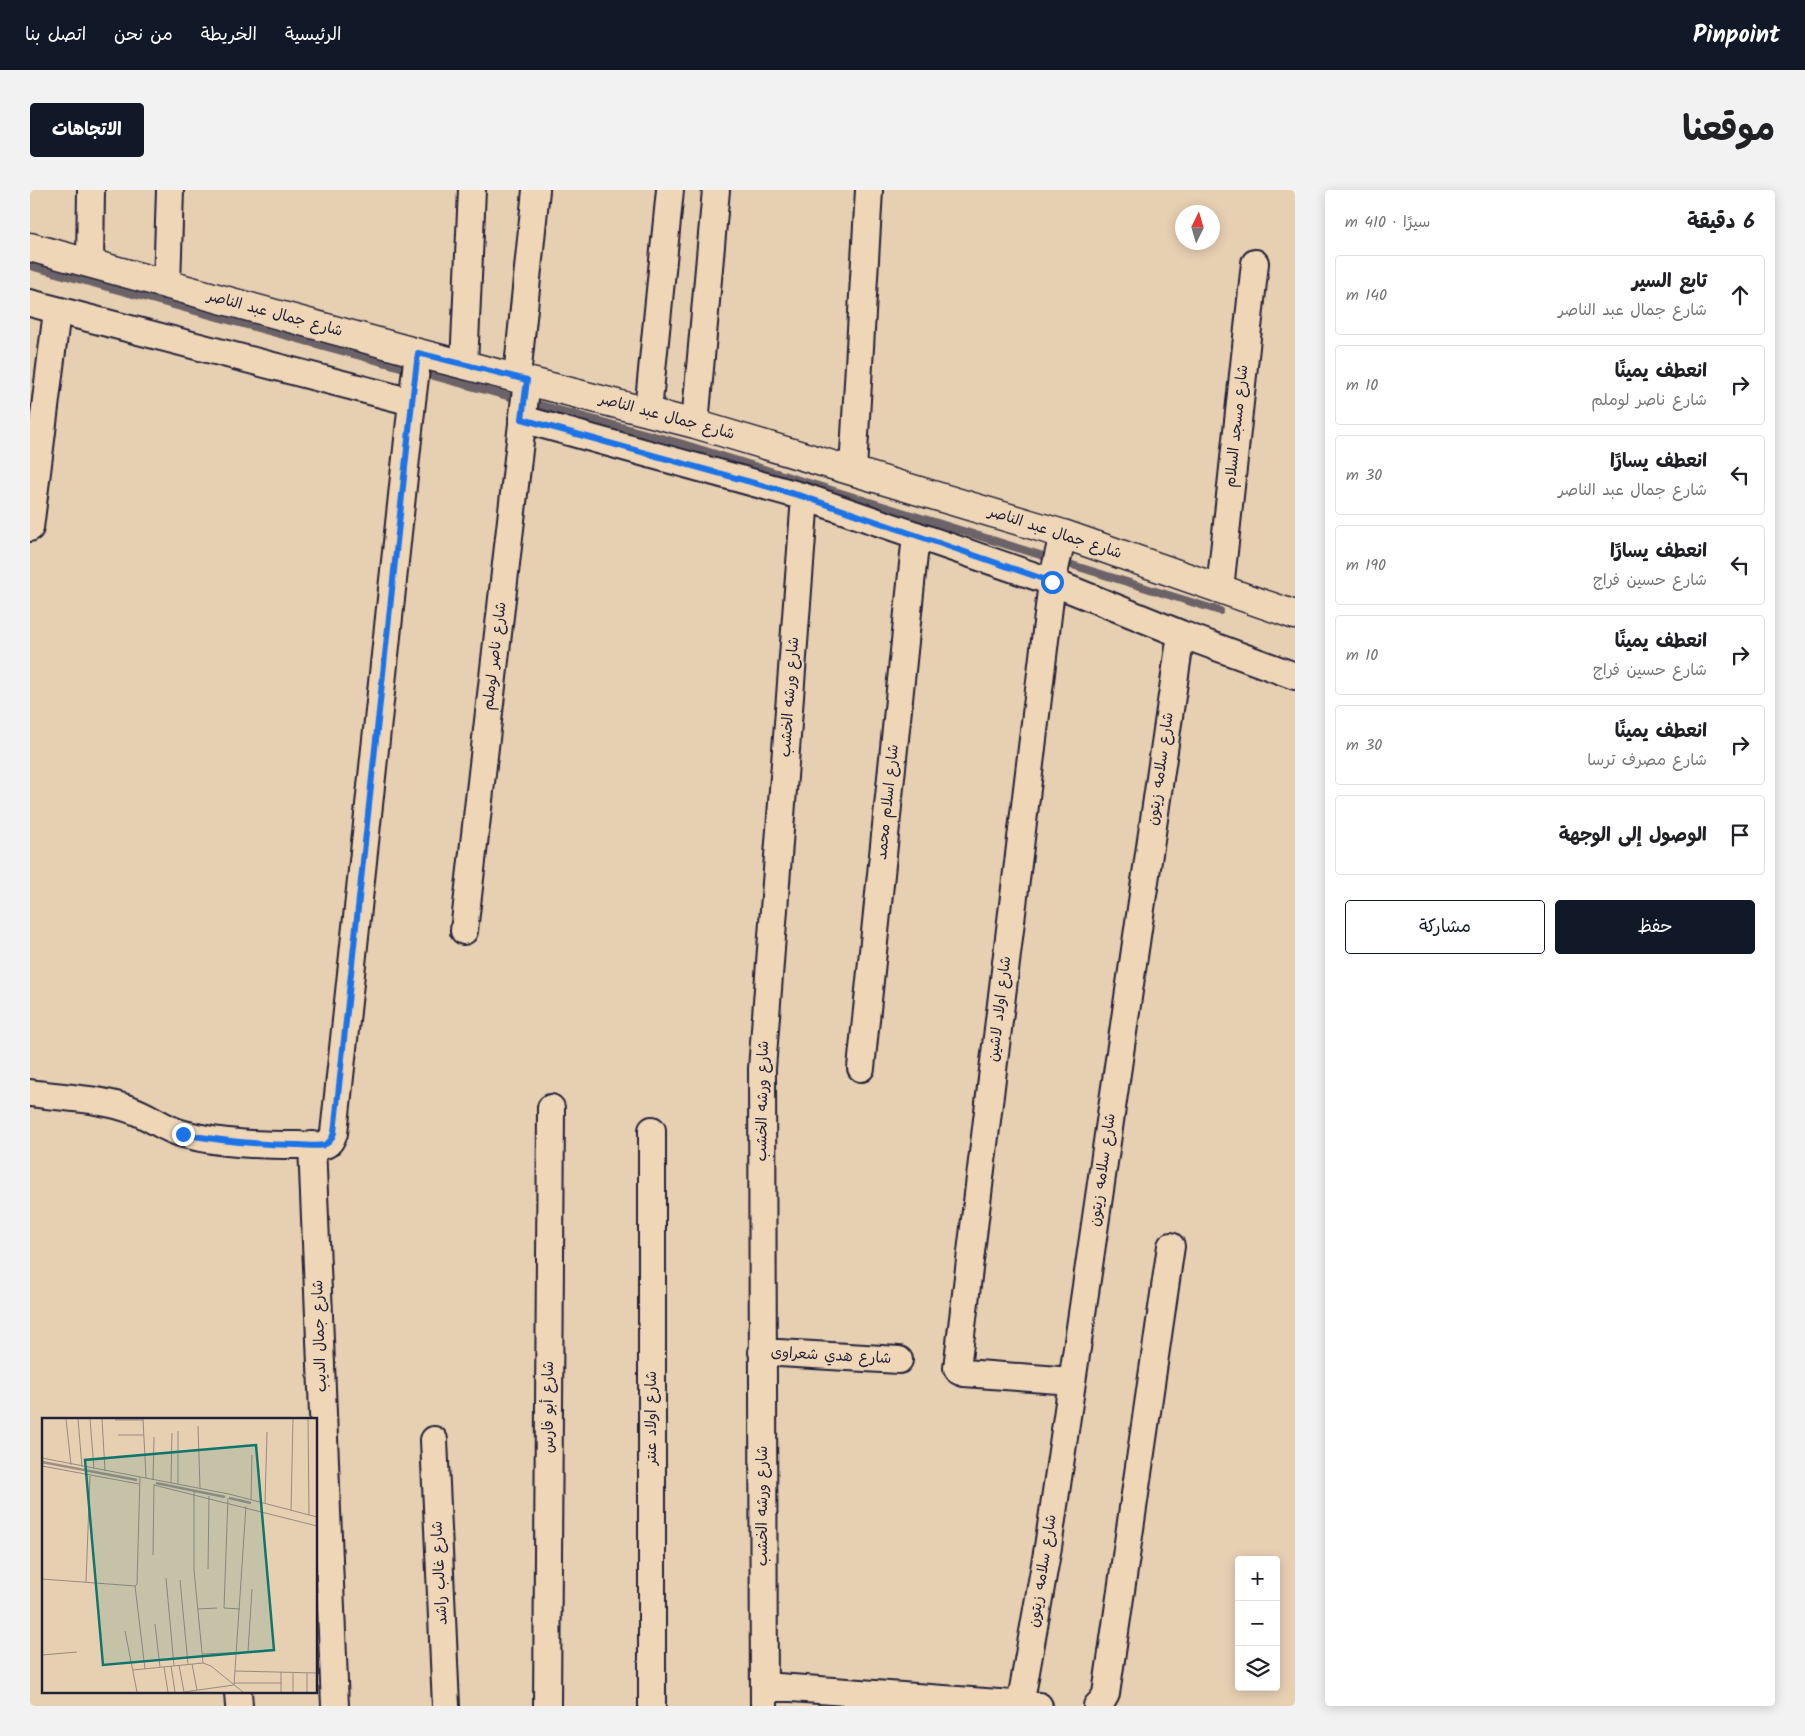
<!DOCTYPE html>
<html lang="ar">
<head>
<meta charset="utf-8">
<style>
  body { margin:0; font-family:Kalam,"Playpen Sans Arabic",sans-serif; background:#f2f2f2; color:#202124; direction:rtl }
  .controls { position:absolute; right:15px; bottom:15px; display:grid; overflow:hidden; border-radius:5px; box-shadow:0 2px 12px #0003 }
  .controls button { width:45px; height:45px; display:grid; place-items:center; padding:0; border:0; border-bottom:1px solid #e0e0e0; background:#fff; color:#202124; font:25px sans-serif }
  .compass { position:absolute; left:1145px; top:15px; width:45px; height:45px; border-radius:50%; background:#fff; box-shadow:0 2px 12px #0003; rotate:5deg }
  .stop { position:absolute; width:15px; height:15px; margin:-11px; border:4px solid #1a73e8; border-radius:50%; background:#fff }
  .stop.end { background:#1a73e8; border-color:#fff; box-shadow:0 1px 5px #0008 }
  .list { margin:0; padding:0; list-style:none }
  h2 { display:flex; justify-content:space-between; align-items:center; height:65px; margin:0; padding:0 20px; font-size:21px }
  h2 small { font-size:16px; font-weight:400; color:#757577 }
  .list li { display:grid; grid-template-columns:32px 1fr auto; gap:15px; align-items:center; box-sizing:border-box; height:80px; margin:0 10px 10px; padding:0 10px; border:1px solid #e0e0e0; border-radius:5px }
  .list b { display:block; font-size:19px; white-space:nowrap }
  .list p { margin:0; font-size:16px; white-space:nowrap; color:#757577 }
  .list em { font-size:16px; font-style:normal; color:#757577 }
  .actions { display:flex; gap:10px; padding:15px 20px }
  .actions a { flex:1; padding:11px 0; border:1px solid #111827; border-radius:5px; text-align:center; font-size:18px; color:#111827 }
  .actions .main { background:#111827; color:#fff }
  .icon { flex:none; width:28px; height:28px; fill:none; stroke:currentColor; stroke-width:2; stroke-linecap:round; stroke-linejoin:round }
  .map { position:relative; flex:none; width:1265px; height:1516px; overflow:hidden; direction:ltr; border-radius:5px }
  header { display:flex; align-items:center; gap:30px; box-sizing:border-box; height:70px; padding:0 25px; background:#111827; color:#fff }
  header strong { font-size:24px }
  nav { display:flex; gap:28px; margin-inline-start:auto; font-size:18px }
  .intro { display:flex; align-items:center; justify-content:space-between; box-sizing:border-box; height:120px; padding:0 30px }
  h1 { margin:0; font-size:35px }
  .button { padding:12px 22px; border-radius:5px; background:#111827; color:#fff; font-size:18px; font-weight:700 }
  main { display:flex; gap:30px; padding:0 30px }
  aside { flex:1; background:#fff; border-radius:5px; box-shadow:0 2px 12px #0003 }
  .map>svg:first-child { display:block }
</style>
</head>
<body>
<header>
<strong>Pinpoint</strong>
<nav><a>الرئيسية</a><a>الخريطة</a><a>من نحن</a><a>اتصل بنا</a></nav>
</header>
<div class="intro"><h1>موقعنا</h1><a class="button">الاتجاهات</a></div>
<main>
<aside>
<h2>6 دقيقة<small>سيرًا · 410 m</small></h2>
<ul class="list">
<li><svg class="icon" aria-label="ahead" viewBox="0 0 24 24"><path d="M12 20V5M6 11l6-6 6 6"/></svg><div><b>تابع السير</b><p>شارع جمال عبد الناصر</p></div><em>140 m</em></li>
<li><svg class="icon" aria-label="right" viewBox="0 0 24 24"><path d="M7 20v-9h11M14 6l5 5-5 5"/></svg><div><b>انعطف يمينًا</b><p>شارع ناصر لوملم</p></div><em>10 m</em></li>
<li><svg class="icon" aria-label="left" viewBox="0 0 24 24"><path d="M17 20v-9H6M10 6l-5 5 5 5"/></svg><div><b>انعطف يسارًا</b><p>شارع جمال عبد الناصر</p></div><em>30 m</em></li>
<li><svg class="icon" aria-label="left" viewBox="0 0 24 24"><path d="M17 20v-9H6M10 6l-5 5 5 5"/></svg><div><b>انعطف يسارًا</b><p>شارع حسين فراج</p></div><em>190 m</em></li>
<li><svg class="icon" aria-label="right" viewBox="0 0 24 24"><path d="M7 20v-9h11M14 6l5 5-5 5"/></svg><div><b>انعطف يمينًا</b><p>شارع حسين فراج</p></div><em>10 m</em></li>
<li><svg class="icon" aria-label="right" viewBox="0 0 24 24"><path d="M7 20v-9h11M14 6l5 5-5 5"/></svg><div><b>انعطف يمينًا</b><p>شارع مصرف ترسا</p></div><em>30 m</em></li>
<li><svg class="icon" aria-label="arrive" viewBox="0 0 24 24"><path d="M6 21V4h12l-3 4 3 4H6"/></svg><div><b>الوصول إلى الوجهة</b></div></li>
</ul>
<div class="actions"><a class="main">حفظ</a><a>مشاركة</a></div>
</aside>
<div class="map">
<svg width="1265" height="1516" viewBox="0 0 1265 1516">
  <rect width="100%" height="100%" fill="#e7cfb2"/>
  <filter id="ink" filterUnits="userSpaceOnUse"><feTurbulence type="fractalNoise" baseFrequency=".02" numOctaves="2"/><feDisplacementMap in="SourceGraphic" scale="10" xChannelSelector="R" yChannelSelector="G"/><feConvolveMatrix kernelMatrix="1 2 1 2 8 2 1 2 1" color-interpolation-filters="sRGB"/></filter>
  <g filter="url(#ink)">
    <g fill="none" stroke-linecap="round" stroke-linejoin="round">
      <path stroke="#6c6368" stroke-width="8" d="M0,76l650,177 540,168"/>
      <defs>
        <path id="minor" d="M60,73l1,-73
          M137,95l3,-95
          M0,113l382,99
          M434,174l8,-174
          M487,187l19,-187
          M618,221l22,-221
          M492,229l283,78 247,85 129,52 114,42
          M665,234l21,-234
          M823,280l16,-280
          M0,338l27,-217
          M1033,344l-11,48 -95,786 2,3 5,2 108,8
          M1190,399l35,-326
          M434,741l63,-551
          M831,878l55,-533
          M0,903c33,5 70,5 102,17 18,6 33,20 52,24 36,10 77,11 114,11 8,0 19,2 27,0 5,-2 7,-7 9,-12l78,-731 6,-49
          M622,940v576
          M282,955l23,561
          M732,1162l137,8
          M404,1250l12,266
          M734,1496l275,20
          M208,1502l1,14
          M517,1516l4,-598
          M734,1516l-2,-637 43,-572
          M990,1516l28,-159 133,-913
          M1067,1516l5,-5 4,-7 65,-448"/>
        <path id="tertiary" d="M0,57l388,106 277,71 368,110 232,81"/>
      </defs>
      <use href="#minor" stroke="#22223b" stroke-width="30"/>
      <use href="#tertiary" stroke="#22223b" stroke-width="31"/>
      <use href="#minor" stroke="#efd6b7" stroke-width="26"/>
      <use href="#tertiary" stroke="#efd6b7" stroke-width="28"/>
    </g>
  </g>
  <g fill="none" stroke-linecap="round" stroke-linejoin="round" filter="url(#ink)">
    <path stroke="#1a73e8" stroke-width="6" d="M153,944c38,7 76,11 115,11 8,0 19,2 26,0 6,-2 8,-7 10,-12l78,-731 6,-49 109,27 -5,39 283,78 247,85"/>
  </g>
  <g text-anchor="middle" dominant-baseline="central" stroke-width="4" stroke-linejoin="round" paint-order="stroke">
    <g font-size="15" fill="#22223b" stroke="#efd6b7">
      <text transform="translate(245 124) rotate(15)">شارع جمال عبد الناصر</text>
      <text transform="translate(637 227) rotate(15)">شارع جمال عبد الناصر</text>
      <text transform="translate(1207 236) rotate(-84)">شارع مسجد السلام</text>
      <text transform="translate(1025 343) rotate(18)">شارع جمال عبد الناصر</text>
      <text transform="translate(465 466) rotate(-83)">شارع ناصر لوملم</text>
      <text transform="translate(760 507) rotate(-86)">شارع ورشه الخشب</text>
      <text transform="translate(1131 579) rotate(-82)">شارع سلامه زيتون</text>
      <text transform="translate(858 612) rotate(-84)">شارع اسلام محمد</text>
      <text transform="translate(970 819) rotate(-83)">شارع اولاد لاشين</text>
      <text transform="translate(733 911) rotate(-89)">شارع ورشه الخشب</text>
      <text transform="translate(1073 980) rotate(-82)">شارع سلامه زيتون</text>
      <text transform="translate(290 1146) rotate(-92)">شارع جمال الديب</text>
      <text transform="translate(801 1166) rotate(3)">شارع هدي شعراوى</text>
      <text transform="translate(519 1217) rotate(-90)">شارع أبو فارس</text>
      <text transform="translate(622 1228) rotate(-90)">شارع اولاد عنتر</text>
      <text transform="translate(733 1316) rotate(-90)">شارع ورشه الخشب</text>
      <text transform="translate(1013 1381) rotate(-81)">شارع سلامه زيتون</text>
      <text transform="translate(410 1383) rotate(-93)">شارع غالب راشد</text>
    </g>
  </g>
  <g transform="translate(12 1228)">
    <rect width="275" height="275" fill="#e7cfb2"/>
    <path fill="none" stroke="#9e8f86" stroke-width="2.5" d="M0,44l95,18M114,65l69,14M187,80l22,5"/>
    <path fill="none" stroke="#988a82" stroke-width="1" d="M24,1l5,46M36,1l4,48M48,1l4,50M60,1l3,52M101,1l3,59M266,1l1,96M73,2h28M156,8l2,62M76,17h26M0,40l187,36 88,23M0,48l97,18M111,62l1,-43M129,65l1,-50M136,66v-53M112,67l163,41M152,74v78l9,93M186,80l-4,110 16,1M209,82l1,-45M223,85l2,-71M249,93l2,-92M111,137l1,-71M166,151l1,-73M124,160l8,88M0,161l93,7M138,162l8,84M44,164l4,-106M93,168l2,-2 3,-107M93,168l10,83M156,191l19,-1M113,206l5,43M83,213l12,61M160,236l46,-2 4,-63M0,237l35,-3M150,246l5,26M137,247l5,27M129,248l4,26M122,249l4,25M91,252l70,-7 8,3 32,26M193,253l82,2M239,254v20M251,255v19M265,255v19M192,265h47M142,274l50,-7 12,-179"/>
    <path fill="#0f766e" fill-opacity="0.15" stroke="#0f766e" stroke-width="2.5" d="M214,27l18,205 -171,15 -18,-205z"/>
    <rect width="275" height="275" fill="none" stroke="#22223b" stroke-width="2.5"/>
  </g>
</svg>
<div class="controls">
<button>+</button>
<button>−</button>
<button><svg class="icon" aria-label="layers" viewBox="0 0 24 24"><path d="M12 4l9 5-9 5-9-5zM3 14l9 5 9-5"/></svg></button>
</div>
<svg class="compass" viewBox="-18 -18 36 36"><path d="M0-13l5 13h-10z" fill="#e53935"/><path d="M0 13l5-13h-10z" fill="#757577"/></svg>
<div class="stop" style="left:1022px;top:392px"></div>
<div class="stop end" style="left:153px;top:944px"></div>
</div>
</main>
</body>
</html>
